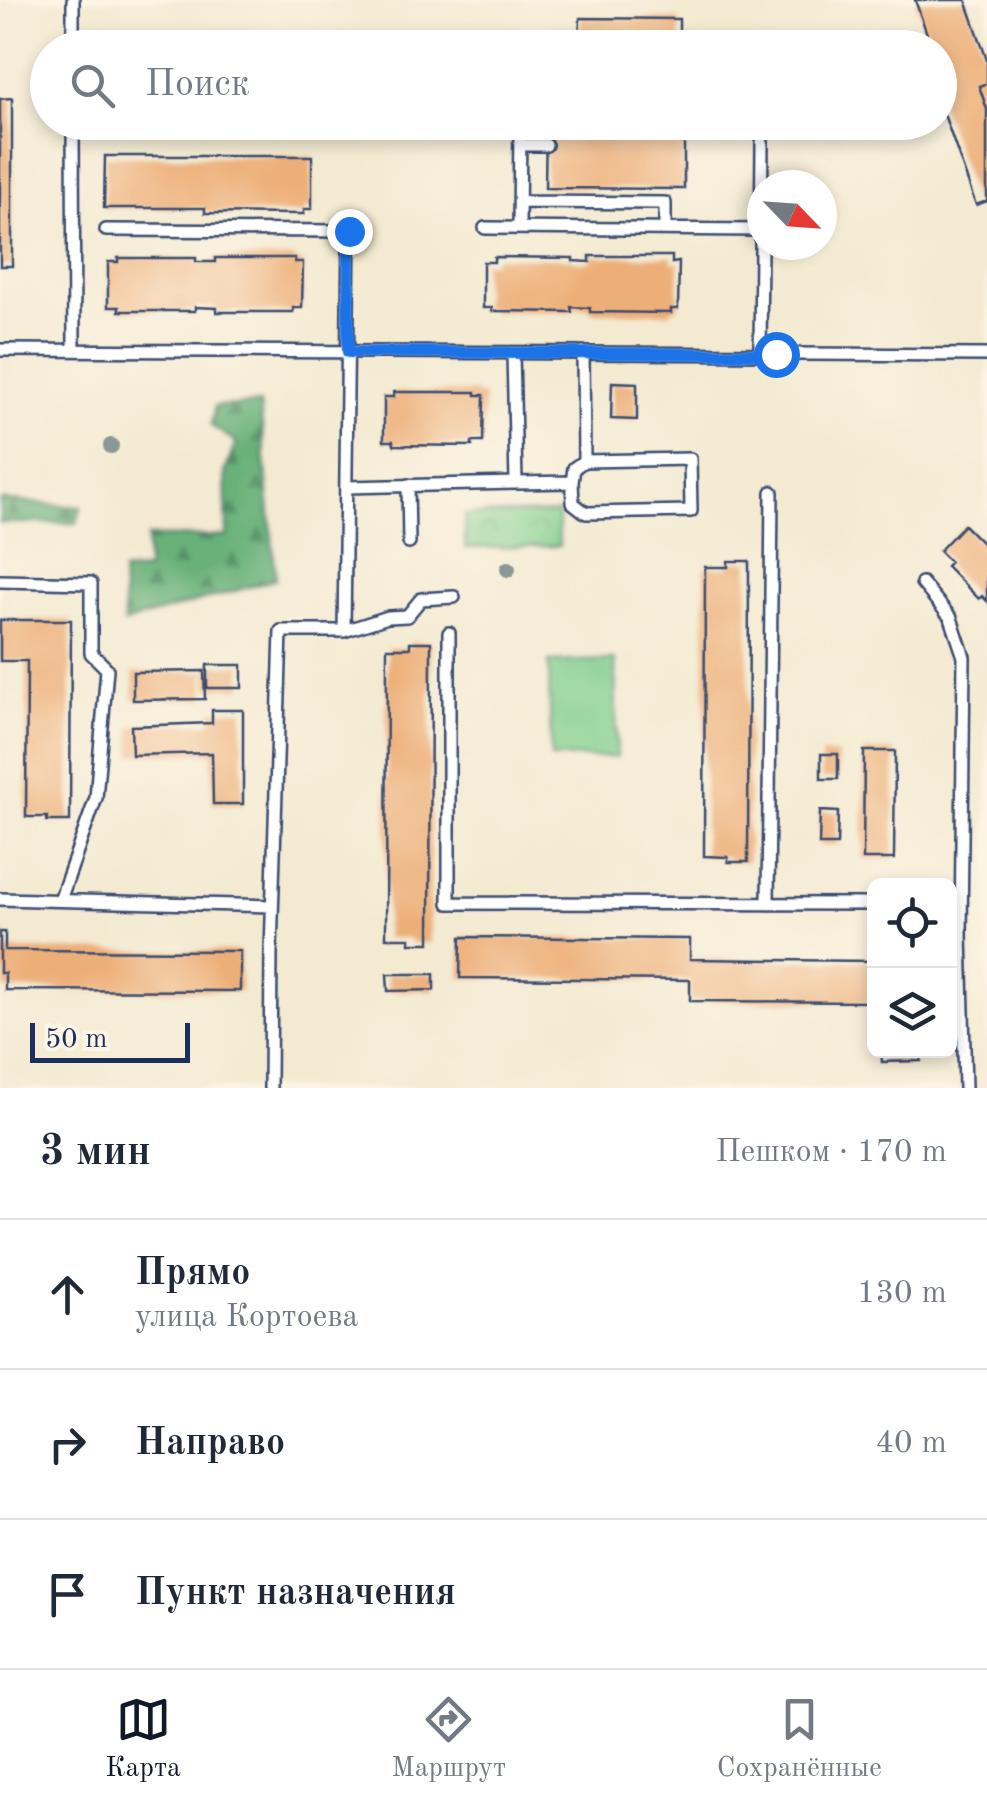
<!DOCTYPE html>
<html lang="ru">
<head>
<meta charset="utf-8">
<style>
  body { margin:0; font-family:"Old Standard TT",serif; background:#f6f6f7; color:#1f2937 }
  .controls { position:absolute; right:30px; bottom:30px; display:grid; overflow:hidden; border-radius:15px; box-shadow:0 5px 15px #0003 }
  .controls button { width:90px; height:90px; display:grid; place-items:center; padding:0; border:0; border-bottom:2px solid #e0e1e3; background:#fff; color:#1f2937; font:50px sans-serif }
  .compass { position:absolute; left:747px; top:170px; width:90px; height:90px; border-radius:50%; background:#fff; box-shadow:0 5px 15px #0003; rotate:115deg }
  .scale { position:absolute; left:30px; bottom:25px; width:160px; box-sizing:border-box; padding-left:10px; border:5px solid #1b2f5e; border-top:0; font-size:28px; line-height:35px; white-space:nowrap; color:#1b2f5e; -webkit-text-stroke:8px #fcf5e5; paint-order:stroke }
  .stop { position:absolute; width:30px; height:30px; margin:-22px; border:8px solid #1a73e8; border-radius:50%; background:#fff }
  .stop.end { background:#1a73e8; border-color:#fff; box-shadow:0 2px 10px #0008 }
  .list { margin:0; padding:0; list-style:none }
  h2 { display:flex; justify-content:space-between; align-items:center; height:130px; margin:0; padding:0 40px; font-size:42px }
  h2 small { font-size:32px; font-weight:400; color:#747a83 }
  .list li { display:grid; grid-template-columns:65px 1fr auto; gap:30px; align-items:center; box-sizing:border-box; height:150px; padding:0 40px; border-top:2px solid #e0e1e3 }
  .list b { display:block; font-size:38px; white-space:nowrap }
  .list p { margin:0; font-size:32px; white-space:nowrap; color:#747a83 }
  .list em { font-size:32px; font-style:normal; color:#747a83 }
  .icon { flex:none; width:55px; height:55px; fill:none; stroke:currentColor; stroke-width:2; stroke-linecap:round; stroke-linejoin:round }
  .map { position:relative; flex:none; width:987px; height:1088px; overflow:hidden }
  .search { position:absolute; background:#fff; box-shadow:0 5px 15px #0003; left:30px; right:30px; top:30px; height:110px; display:flex; align-items:center; gap:25px; box-sizing:border-box; padding:0 35px; border-radius:55px; color:#747a83; font-size:38px }
  .sheet { height:580px; background:#fff }
  nav { display:flex; justify-content:space-around; align-items:center; box-sizing:border-box; height:140px; border-top:2px solid #e0e1e3; background:#fff; font-size:28px; color:#747a83 }
  nav a { display:grid; justify-items:center; gap:5px }
  nav .on { color:#111827 }
  .map>svg:first-child { display:block }
</style>
</head>
<body>
<div class="map">
<svg width="987" height="1088" viewBox="0 0 987 1088">
  <defs>
    <pattern id="forest-firs" width="22" height="20" patternUnits="userSpaceOnUse" patternTransform="scale(2.5)"><rect width="22" height="20" fill="#68b179"/><path d="M5 1l3.5 6h-7zM16 11l3.5 6h-7z" fill="#559066"/></pattern>
    <pattern id="park-crowns" width="20" height="18" patternUnits="userSpaceOnUse" patternTransform="scale(2.5)"><rect width="20" height="18" fill="#80ce8e"/><path d="M2 6a3 3 0 1 1 6 0M12 15a3 3 0 1 1 6 0" fill="none" stroke="#6eb17d"/></pattern>
  </defs>
  <rect width="100%" height="100%" fill="#fcf5e5"/>
  <filter id="ink" filterUnits="userSpaceOnUse"><feTurbulence type="fractalNoise" baseFrequency=".01" numOctaves="2"/><feDisplacementMap in="SourceGraphic" scale="20" xChannelSelector="R" yChannelSelector="G"/><feConvolveMatrix kernelMatrix="1 2 1 2 8 2 1 2 1" color-interpolation-filters="sRGB"/></filter>
  <filter id="wash" filterUnits="userSpaceOnUse"><feTurbulence type="fractalNoise" baseFrequency=".0048" numOctaves="4" result="noise"/><feDisplacementMap in="SourceGraphic" scale="40" xChannelSelector="R" yChannelSelector="G"/><feGaussianBlur stdDeviation="2.25" result="paint"/><feColorMatrix in="noise" values="0 0 0 0 0 0 0 0 0 0 0 0 0 0 0 0 0 1.4 0 .05"/><feComposite in="paint" operator="in"/></filter>
  <g filter="url(#wash)">
    <rect width="100%" height="100%" fill="#f3ead1"/>
    <path fill="url(#forest-firs)" stroke="#42706c" stroke-width="2.5" d="M260,404l16,175 -152,44 -2,-51 25,-2v-33l80,-1 -2,-63 11,-31 -25,-16 4,-20z
      M0,500l81,7 -4,16h-77z"/>
    <path fill="url(#park-crowns)" stroke="#4e7e76" stroke-width="2.5" d="M558,513l1,33 -94,2v-33z"/>
    <path fill="#80ce8e" stroke="#4e7e76" stroke-width="2.5" d="M615,660l2,97 -66,1 -2,-96z"/>
    <g id="blocks">
      <path fill="#edaf78" d="M915,0h51l21,60v23l-8,3 8,23v92l-11,4 -36,-102v-11l7,-3 -7,-22v-19h-8z
        M580,18l99,1v29h-100z
        M12,98v168h-12v-167z
        M546,122h138v67l-139,-1z
        M105,156h207v53h-8v5l-99,-1v-5h-101z
        M590,256h82v7l7,-1 -1,47h-7v4l-81,-1v-4l-19,-1 1,5 -80,-1v-3h-9v-46h11v-5l79,1v3l17,1z
        M118,258h78v4h19v-4h80v4h8l-1,46h-9v4h-76v-4l-22,-1v4h-76v-4h-11v-45h10z
        M612,382l25,1v37l-26,-1z
        M394,392h82v3h8l-1,47h-11v4l-78,-1 -1,-4h-9v-44h10z
        M964,525l23,23v53l-5,-5 -3,3 -33,-33 4,-4 -11,-11z
        M728,561h21l-1,301h-20v-5l-24,-1 1,-289h23z
        M0,620h71l-1,201h-23v-4h-21l1,-156h-27z
        M410,642h21l-1,301h-20v-5h-24l1,-290h23z
        M207,665h35v23h-35z
        M204,671l1,28 -72,1v-28z
        M212,710h31v94h-30l-1,-51 -80,2 -1,-29 81,-3z
        M864,751h31l-1,108h-31z
        M821,754h17v25h-17z
        M820,811l18,1 -1,33h-18z
        M0,932h5v18l235,1v40l-235,-1v-17h-5z
        M461,937l229,2v20l184,2v41l-184,-1v-21l-230,-2z
        M387,974h47v16l-46,1z
        M881,1050h40v11l-39,1z"/>
    </g>
  </g>
  <g filter="url(#ink)">
    <use href="#blocks" fill-opacity="0" stroke="#3b4b6f" stroke-width="2.5"/>
    <g fill="none" stroke-linecap="round" stroke-linejoin="round">
      <defs>
        <path id="lane" d="M73,0v48
          M73,122l1,228
          M520,145h26
          M520,202l145,1v26
          M485,228l276,2
          M519,228l1,-104
          M106,230l243,1 -5,400h-63l-10,320 -1,137
          M0,350l987,5
          M583,352l1,109
          M760,353l2,-211
          M690,459l1,52 -105,2 -13,-10 -1,-21 2,-14 10,-7z
          M516,483l56,-1
          M408,485l1,58
          M346,487l170,-4 -3,-130
          M0,581l91,2v70l16,16 -11,129 -36,102
          M922,583l29,35 13,39 -3,278 4,153
          M344,631l44,-14 19,-1 14,-17 33,-2
          M449,633v270l425,1
          M0,899l272,7
          M768,904l4,-412"/>
      </defs>
      <use href="#lane" stroke="#3b4b6f" stroke-width="16"/>
      <use href="#lane" stroke="#fff" stroke-width="11"/>
    </g>
    <g fill="#8a9998">
      <circle cx="111" cy="446" r="8"/>
      <circle cx="508" cy="569" r="8"/>
    </g>
  </g>
  <g fill="none" stroke-linecap="round" stroke-linejoin="round" filter="url(#ink)">
    <path stroke="#1a73e8" stroke-width="12" d="M349,231l-1,121 428,2"/>
  </g>
</svg>
<div class="controls">
<button><svg class="icon" aria-label="locate" viewBox="0 0 24 24"><circle cx="12" cy="12" r="6"/><path d="M12 2v4M12 18v4M2 12h4M18 12h4"/></svg></button>
<button><svg class="icon" aria-label="layers" viewBox="0 0 24 24"><path d="M12 4l9 5-9 5-9-5zM3 14l9 5 9-5"/></svg></button>
</div>
<svg class="compass" viewBox="-18 -18 36 36"><path d="M0-13l5 13h-10z" fill="#e53935"/><path d="M0 13l5-13h-10z" fill="#747a83"/></svg>
<div class="scale">50 m</div>
<div class="stop" style="left:776px;top:354px"></div>
<div class="stop end" style="left:349px;top:231px"></div>
<div class="search"><svg class="icon" aria-label="search" viewBox="0 0 24 24"><circle cx="10" cy="10" r="6"/><path d="M15 15l6 6"/></svg>Поиск</div>
</div>
<section class="sheet">
<h2>3 мин<small>Пешком · 170 m</small></h2>
<ul class="list">
<li><svg class="icon" aria-label="ahead" viewBox="0 0 24 24"><path d="M12 20V5M6 11l6-6 6 6"/></svg><div><b>Прямо</b><p>улица Кортоева</p></div><em>130 m</em></li>
<li><svg class="icon" aria-label="right" viewBox="0 0 24 24"><path d="M7 20v-9h11M14 6l5 5-5 5"/></svg><div><b>Направо</b></div><em>40 m</em></li>
<li><svg class="icon" aria-label="arrive" viewBox="0 0 24 24"><path d="M6 21V4h12l-3 4 3 4H6"/></svg><div><b>Пункт назначения</b></div></li>
</ul>
</section>
<nav>
<a class="on"><svg class="icon" aria-label="map" viewBox="0 0 24 24"><path d="M3 6l6-2 6 2 6-2v14l-6 2-6-2-6 2zM9 4v14M15 6v14"/></svg>Карта</a>
<a><svg class="icon" aria-label="directions" viewBox="0 0 24 24"><path d="M12 3l9 9-9 9-9-9zM9 14v-3h6M13 9l2 2-2 2"/></svg>Маршрут</a>
<a><svg class="icon" aria-label="saved" viewBox="0 0 24 24"><path d="M7 4h10v16l-5-4-5 4z"/></svg>Сохранённые</a>
</nav>
</body>
</html>
